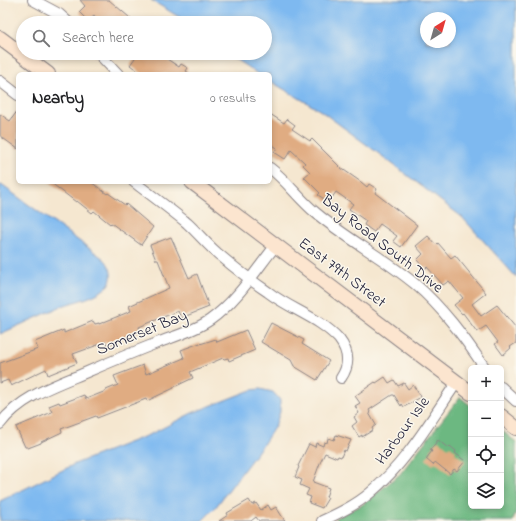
<!DOCTYPE html>
<html lang="en">
<head>
<meta charset="utf-8">
<style>
  body { margin:0; font-family:"Indie Flower",sans-serif; background:#f6f6f6; color:#202124 }
  .controls { position:absolute; right:12px; bottom:12px; display:grid; overflow:hidden; border-radius:6px; box-shadow:0 2px 6px #0003 }
  .controls button { width:36px; height:36px; display:grid; place-items:center; padding:0; border:0; border-bottom:1px solid #e0e0e0; background:#fff; color:#202124; font:20px sans-serif }
  .compass { position:absolute; left:420px; top:12px; width:36px; height:36px; border-radius:50%; background:#fff; box-shadow:0 2px 6px #0003; rotate:37deg }
  .list { margin:0; padding:0; list-style:none }
  h2 { display:flex; justify-content:space-between; align-items:center; height:52px; margin:0; padding:0 16px; font-size:17px }
  h2 small { font-size:13px; font-weight:400; color:#757577 }
  .icon { flex:none; width:22px; height:22px; fill:none; stroke:currentColor; stroke-width:2; stroke-linecap:round; stroke-linejoin:round }
  .map { position:relative; flex:none; width:516px; height:521px; overflow:hidden }
  .search { position:absolute; background:#fff; box-shadow:0 2px 6px #0003; left:16px; top:16px; width:256px; height:44px; display:flex; align-items:center; gap:10px; box-sizing:border-box; padding:0 14px; border-radius:22px; color:#757577; font-size:15px }
  .panel { position:absolute; background:#fff; box-shadow:0 2px 6px #0003; left:16px; top:72px; width:256px; height:112px; border-radius:6px }
  .map>svg:first-child { display:block }
</style>
</head>
<body>
<div class="map">
<svg width="516" height="521" viewBox="0 0 516 521">
  <rect width="100%" height="100%" fill="#fbf7ec"/>
  <filter id="ink" filterUnits="userSpaceOnUse"><feTurbulence type="fractalNoise" baseFrequency=".025" numOctaves="2"/><feDisplacementMap in="SourceGraphic" scale="8" xChannelSelector="R" yChannelSelector="G"/><feConvolveMatrix kernelMatrix="1 2 1 2 8 2 1 2 1" color-interpolation-filters="sRGB"/></filter>
  <filter id="wash" filterUnits="userSpaceOnUse"><feTurbulence type="fractalNoise" baseFrequency=".012" numOctaves="4" result="noise"/><feDisplacementMap in="SourceGraphic" scale="16" xChannelSelector="R" yChannelSelector="G"/><feGaussianBlur stdDeviation="0.9" result="paint"/><feColorMatrix in="noise" values="0 0 0 0 0 0 0 0 0 0 0 0 0 0 0 0 0 1.4 0 .05"/><feComposite in="paint" operator="in"/></filter>
  <g filter="url(#wash)">
    <rect width="100%" height="100%" fill="#f5e7d0"/>
    <path fill="#6cb881" stroke="#476d5e" d="M460,397l11,9v100h30v-76l15,12v69l-3,10h-177l-1,-3 27,-13 38,-31z"/>
    <path fill="#7eb9f0" stroke="#506e96" fill-rule="evenodd" d="M151,0h365v277l-54,-60 -80,-61 -61,-45 -51,-30v-7h-12l-32,-21h39v-30h-78l-8,-6zM426,18h24v24h-24z
      M0,184l104,75c6,6 10,17 5,25 -9,13 -34,17 -47,22 -21,9 -41,19 -62,28z
      M260,389l13,3 7,8v12l-5,14 -11,17 -49,65 -13,13h-202v-20l77,-38 74,-29 41,-21 59,-23z"/>
    <g id="blocks">
      <path fill="#e0ac82" d="M80,0h29l27,23h-33l-9,-7 -6,5 -9,-9 6,-6z
        M129,53h29l21,14 2,-3 7,4 -2,3 4,3h-48l-12,-9 5,-7z
        M18,110v39l-18,-13v-22l10,7z
        M270,114l14,9 3,-4 8,6 -3,4 18,12 2,-2 29,29 20,14 6,5 2,-3 8,5 -2,4 42,32 -16,22 -8,-6 4,-5 -17,-12 -6,8 -10,-7 2,-4 -17,-12 4,-5 -17,-12 -7,10 -11,-7 2,-2 -16,-16 6,-5 -7,-7 2,-2 -14,-13 -6,9 -11,-7 3,-4 -7,-5z
        M50,182h41l16,12 1,-1 17,12 1,-1 27,23 -12,18 -30,-22 -1,1 -16,-13 -2,2 -15,-12 -1,1z
        M428,236l8,9 2,-2 13,15 4,-3 31,38 -14,11 9,12 16,-11 19,23v15l-6,4 1,1 -8,7 -8,-11 3,-2 -12,-16 -9,6 -14,-19 -1,1 -8,-9 9,-7 -14,-17 -6,4 -16,-18 -2,2 -8,-9 6,-6 -7,-8z
        M171,237l18,41 8,-4 12,33 -28,11 -3,-7 -39,16 1,4 -33,14 -1,-3 -33,12 4,9 -29,12 -2,-6 -35,17 -3,-6 -8,3v-20l38,-14 -3,-7 29,-12v3l29,-12 2,3 4,-1v1l32,-13 -2,-5 40,-18 -11,-28h-2l-6,-15z
        M271,323l33,17 -2,4 27,17 -12,19 -23,-14 -3,-6 -30,-18z
        M246,330l9,20 -26,11 -1,-3 -4,1 -1,-1 -33,14 3,6 -19,9v1l-19,9 -8,4 -1,-2 -49,19 -1,-2 -35,13 1,3 -21,10v1l-13,5 -1,-1h-2l-9,-20 36,-15 -3,-6 10,-4 1,2 24,-9 2,4 20,-8v-1l12,-5 -4,-9 29,-11 3,9 38,-16 -3,-8 19,-7v1l16,-5 1,3z
        M385,377l4,6 5,-3 4,6 6,-3 4,6 5,-4 8,12 -17,10 -2,-3 -1,2 -7,-11h-2l-23,15 1,2 -1,1 7,12 -4,3 1,2 -11,7v-2l-3,2 -7,-11 5,-4 -3,-5 5,-4 -4,-7 5,-3 -5,-7 20,-14 1,1z
        M336,435l15,5 -5,11 -2,-1 -3,7 -3,-1 -1,2 -12,-5 -5,10 -7,19 16,6 -3,9 2,1 -6,10 -13,-5 2,-6 -5,-2 3,-6 -9,-4 2,-5 -7,-3 4,-10 -1,-1 11,-22 6,3 1,-4 7,3 1,-4 3,1 1,-5 6,2z
        M438,440l10,8 2,-2 6,5 -1,2 10,8 -8,10 -3,-2 -4,5 -15,-12 -2,3 -7,-6 6,-8 -2,-1z
        M249,500l3,5 4,-2 5,7 7,-5 3,5 5,-3 9,14h-26l-3,-4 -5,4h-32l9,-6 -1,-2z"/>
    </g>
  </g>
  <g filter="url(#ink)">
    <use href="#blocks" fill-opacity="0" stroke="#8c8486" stroke-width="1"/>
    <g fill="none" stroke-linecap="round" stroke-linejoin="round">
      <defs>
        <path id="street" d="M33,0l26,14 10,9
          M98,53l20,21
          M0,81l18,14
          M270,168c17,13 29,31 46,45 31,26 68,45 99,71 28,24 49,53 70,84
          M134,182c17,13 36,27 53,41 12,11 22,24 35,34 14,12 30,24 46,35 22,17 52,26 71,47 10,13 11,26 2,39
          M501,387l15,14
          M0,424c21,-28 56,-39 87,-52 23,-10 47,-20 70,-29 18,-7 37,-12 53,-23 27,-19 46,-50 66,-75
          M322,521c17,-8 34,-16 48,-28 37,-31 60,-72 87,-111"/>
        <path id="secondary" d="M0,38l48,36
          M192,182l279,211
          M501,416l15,12"/>
      </defs>
      <use href="#street" stroke="#8c8486" stroke-width="12"/>
      <use href="#secondary" stroke="#8c8486" stroke-width="16"/>
      <use href="#street" stroke="#fff" stroke-width="10"/>
      <use href="#secondary" stroke="#fce5cf" stroke-width="14"/>
    </g>
  </g>
  <g text-anchor="middle" dominant-baseline="central" stroke-width="3" stroke-linejoin="round" paint-order="stroke">
    <g font-size="16" fill="#22223b" stroke="#fbf7ec">
      <text transform="translate(382 244) rotate(38)">Bay Road South Drive</text>
      <text transform="translate(342 273) rotate(37)">East 79th Street</text>
      <text transform="translate(142 333) rotate(-22)">Somerset Bay</text>
      <text transform="translate(403 431) rotate(-54)">Harbour Isle</text>
    </g>
  </g>
</svg>
<div class="controls">
<button>+</button>
<button>−</button>
<button><svg class="icon" aria-label="locate" viewBox="0 0 24 24"><circle cx="12" cy="12" r="6"/><path d="M12 2v4M12 18v4M2 12h4M18 12h4"/></svg></button>
<button><svg class="icon" aria-label="layers" viewBox="0 0 24 24"><path d="M12 4l9 5-9 5-9-5zM3 14l9 5 9-5"/></svg></button>
</div>
<svg class="compass" viewBox="-18 -18 36 36"><path d="M0-13l5 13h-10z" fill="#e53935"/><path d="M0 13l5-13h-10z" fill="#757577"/></svg>
<div class="search"><svg class="icon" aria-label="search" viewBox="0 0 24 24"><circle cx="10" cy="10" r="6"/><path d="M15 15l6 6"/></svg>Search here</div>
<section class="panel">
<h2>Nearby<small>0 results</small></h2>
<ul class="list">
</ul>
</section>
</div>
</body>
</html>
